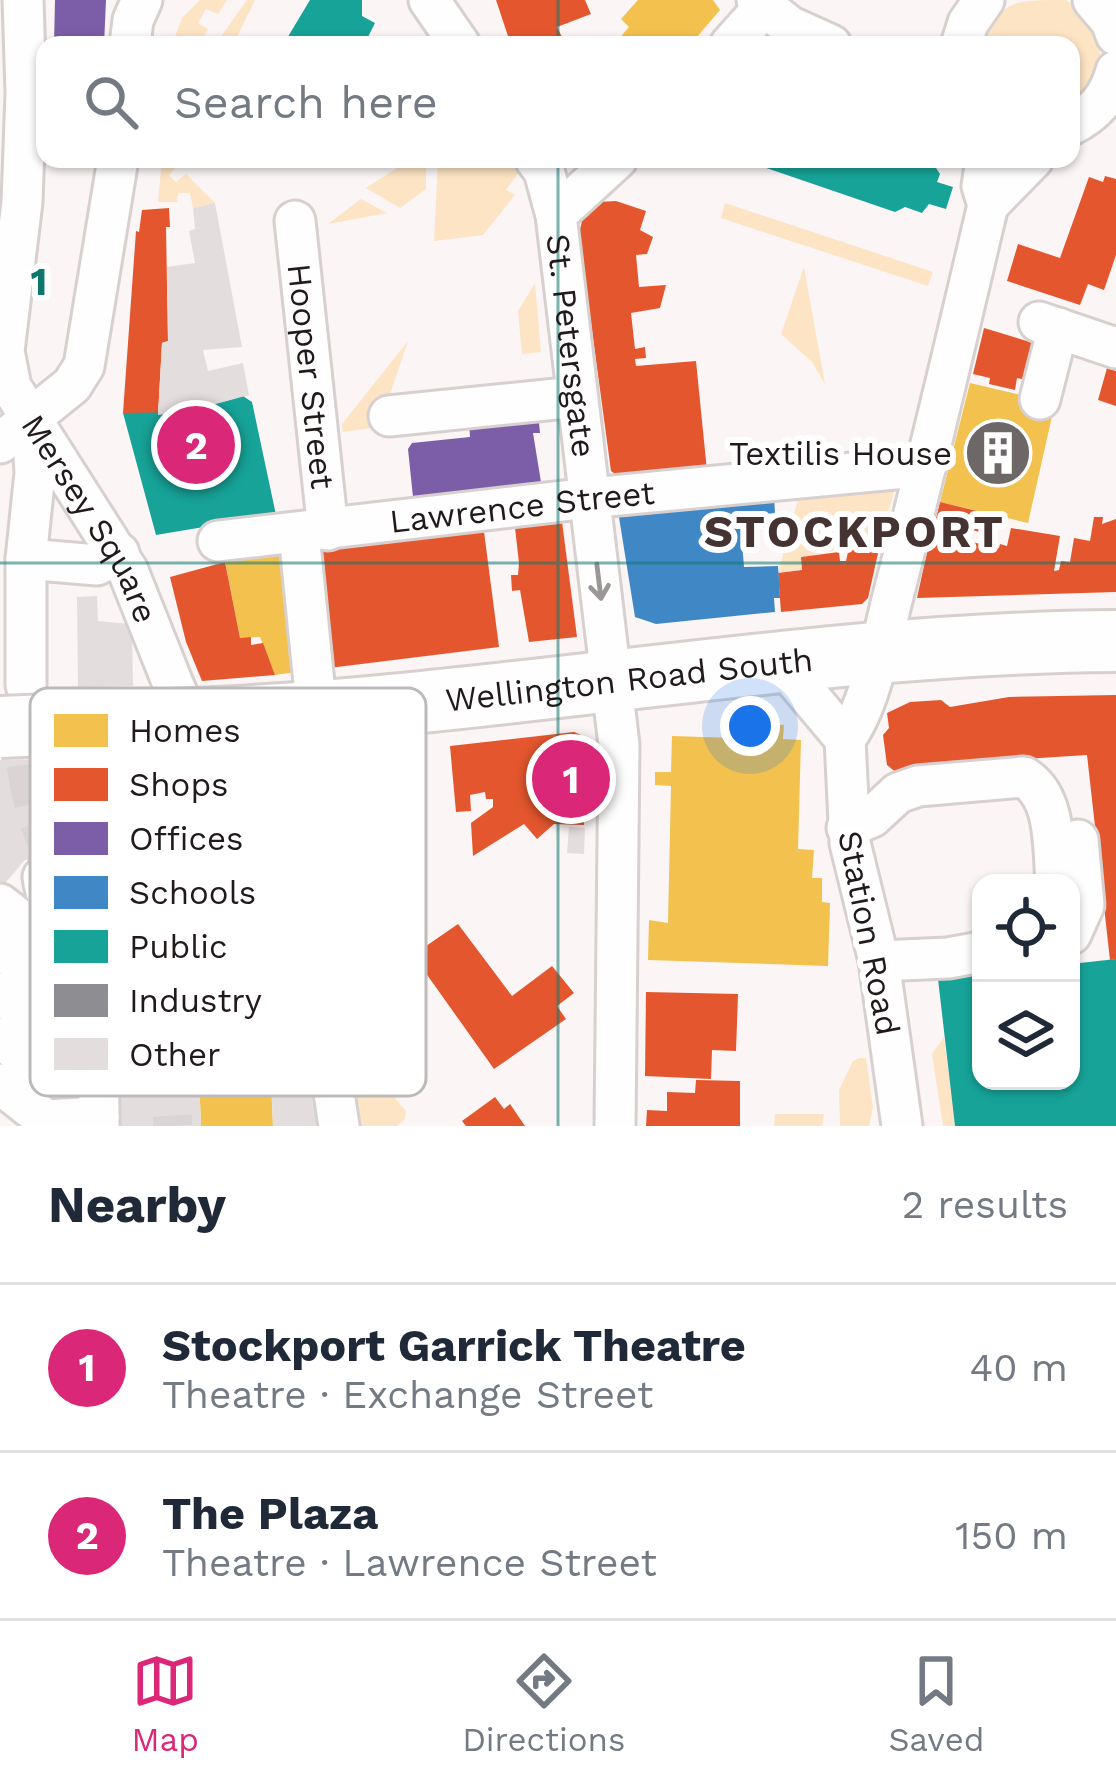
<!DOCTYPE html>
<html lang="en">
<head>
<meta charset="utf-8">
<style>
  body { margin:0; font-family:"Work Sans",sans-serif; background:#f6f6f7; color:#1f2937 }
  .controls { position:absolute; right:36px; bottom:36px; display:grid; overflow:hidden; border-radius:24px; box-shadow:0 3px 9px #0004 }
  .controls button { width:108px; height:108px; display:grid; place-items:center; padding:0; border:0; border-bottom:3px solid #e0e1e3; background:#fff; color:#1f2937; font:60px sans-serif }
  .you { position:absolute; left:750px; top:726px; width:42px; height:42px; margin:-30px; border:9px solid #fff; border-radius:50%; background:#1a73e8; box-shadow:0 0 0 18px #1a73e833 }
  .badge { display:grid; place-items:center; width:78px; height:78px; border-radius:50%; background:#db2777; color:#fff; font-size:39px; font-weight:700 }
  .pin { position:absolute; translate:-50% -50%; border:6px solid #fff; box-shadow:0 3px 12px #0006 }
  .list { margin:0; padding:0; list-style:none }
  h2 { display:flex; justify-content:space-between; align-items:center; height:156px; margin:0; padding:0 48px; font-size:51px }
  h2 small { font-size:39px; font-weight:400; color:#747a83 }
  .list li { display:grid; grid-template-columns:78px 1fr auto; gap:36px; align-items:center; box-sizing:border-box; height:168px; padding:0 48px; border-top:3px solid #e0e1e3 }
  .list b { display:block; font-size:45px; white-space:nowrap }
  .list p { margin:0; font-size:39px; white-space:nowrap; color:#747a83 }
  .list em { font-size:39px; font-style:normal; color:#747a83 }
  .icon { flex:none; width:66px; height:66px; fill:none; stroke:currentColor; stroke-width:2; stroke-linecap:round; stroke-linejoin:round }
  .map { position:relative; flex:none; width:1116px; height:1126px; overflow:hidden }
  .search { position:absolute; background:#fff; box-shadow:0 3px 9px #0004; left:36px; right:36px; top:36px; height:132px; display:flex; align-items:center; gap:30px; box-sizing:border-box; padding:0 42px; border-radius:24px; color:#747a83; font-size:45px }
  .sheet { height:492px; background:#fff }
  nav { display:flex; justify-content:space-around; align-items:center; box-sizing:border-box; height:168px; border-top:3px solid #e0e1e3; background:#fff; font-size:33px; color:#747a83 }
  nav a { display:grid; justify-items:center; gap:6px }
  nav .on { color:#db2777 }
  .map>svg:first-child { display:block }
</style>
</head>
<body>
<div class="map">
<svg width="1116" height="1126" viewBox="0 0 1116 1126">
  <rect width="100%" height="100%" fill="#fbf5f5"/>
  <path fill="#fde4c4" d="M200,0h27l-9,14 -12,-5 -8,14 10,6 -9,16h-27l10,-27z
    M247,0h8l-22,45h-18z
    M1066,0c49,31 41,70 5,106v-61h-92c26,-45 31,-45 87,-45z
    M162,159h14l2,6 -9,10 7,7 10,-8 29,29 -22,5 -3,-15h-12l-1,9h-19z
    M411,159h15v30l-26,19 -34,-20z
    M438,159h61l20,13 -13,18 9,5 -32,40 -49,6z
    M361,199l26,14 -59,11z
    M725,203l208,69 -5,14 -207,-68z
    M804,267l21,117 -13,-22 -31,-28z
    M535,283l6,69 -19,2 -4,-43z
    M408,341l-29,86 -36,5 -1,-8z
    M896,484l-15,56c-29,3 -50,13 -80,17l1,13 -24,3 22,-81z
    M337,939l42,59 -15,14 54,68 -23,18 11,13 -1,8 -8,7h-36l-8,-66 -40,-111z
    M944,1037l11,89h-12l-11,-72z
    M860,1058h6l7,50 -4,18h-29l-1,-36 14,-29z
    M775,1114h49l-2,12h-48z"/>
  <path fill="#f2c14e" d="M638,0h75l7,10 -30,35h-68l-5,-4 12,-14 -8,-8z
    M970,383l85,20 -27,120 -88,-21z
    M287,548l9,124 -21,3 -15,-38 -20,1 -16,-82z
    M765,724l19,1 -1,14 18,1 -3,109 16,1 -2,28h10v24l8,1 -2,63 -180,-6 1,-40 19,3 3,-137 -16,-1v-13h16l1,-36 92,3z
    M237,975l1,38 30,-1 5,114h-72l-6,-149z"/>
  <path fill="#e4572e" d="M496,0h89l6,14 -34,13 9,18h-55z
    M1105,176l11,3v76l-12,35 -16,-6 -8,21 -73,-24 11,-37 42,14 29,-81 14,5z
    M616,201l30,10 -6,19 13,7 -6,17 -11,1 3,32 27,-2 -6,23 -29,5 4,36 10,-2 1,11 -11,1 1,7 60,-5 11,110 -85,8 -11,-8 -32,-237 5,-22 14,-10z
    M169,208l1,19h-4l2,114 -6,2 -4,72 -35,-2 13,-182 3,1 3,-22z
    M984,328l56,17 -9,36 -14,-3 -2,12 -26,-6 1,-6 -17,-4z
    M1107,368l9,3v35l-18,-6z
    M940,502l45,11 -5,19 -45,-10z
    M561,514l16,123 -48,5 -9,-52 -8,1 -1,-16h7l1,-12 -5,-44z
    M1094,517h9l-1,7 14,-5v73l-199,6 13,-60 35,9 2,-6 32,7 1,-4 7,2 4,-18 49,8 -6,35 5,-1 2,-9 9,1 4,-24 16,3z
    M483,524l16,123 -170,21 -16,-121z
    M881,540l-13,58 -6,6 -81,8 -3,-39 24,-3 -1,-13 38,-5 1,9h6l4,-18z
    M225,562l15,76 11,-1v8l12,-2 12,32 -73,6 -16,-39 -16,-65z
    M1116,695v264l-6,1 -23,-205 -94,6 -95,13 -11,-9 -4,-30 6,-7 -2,-15 23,-11 31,-2 9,7 59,-10z
    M574,732l7,3 3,90 -30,-1 -17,15 -13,-15 -51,32 -2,-33 22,-16v-8h-7l-1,-7 -15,3 1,16 -15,1 -6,-66z
    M458,924l54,72 40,-30 22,27 -17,13 9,13 -72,50 -81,-114z
    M646,992l92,2 -2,57 -24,-1 -1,29 -66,-3z
    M696,1080l44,1v45h-94l1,-16 20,1v-19l28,1z
    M495,1097l9,12 6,-5 15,22h-59l-4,-5z"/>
  <path fill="#7b5ea7" d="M55,0h51l-2,45h-50z
    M538,413l2,20h-7l8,49 -5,7 -117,12 -6,-4 -5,-48 4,-6 58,-6 -1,-15z"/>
  <path fill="#3f88c5" d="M774,495l1,18 -35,4 4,50 34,-1 2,32h-6l1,14 -119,12 -21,-7 -17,-106z"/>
  <path fill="#17a398" d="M310,0h52v16l13,7 -11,22h-81z
    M740,159h178l18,9 4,6 -3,8 16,5 -7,22 -17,-5 -7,9 -17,-6 -10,5z
    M243,396l9,6 24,113 -120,20 -33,-122 63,-1z
    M1116,959v167h-161l-17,-147 43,-5v107h90v-117z"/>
  <path fill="#e4ddde" d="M215,203l27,144 -39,3 5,21 35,-8 6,32 -63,17 -28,3 4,-72 6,-2 -1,-74 28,-4 -6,-32 6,-2 -2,-21z
    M97,596l1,25 31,3v7h3l1,55 -55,1 -1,-90z
    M134,757l-1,25 33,1 74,164 10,-4 61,149 7,34h-45l-5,-114 -30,1 -1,-38 -42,2 6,149h-96l11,-76 -8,-77 -14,-49 -13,-29 -23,-29 -12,-8 -21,2 -25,29v-129z
    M569,827l16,1 -1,26 -17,-1z"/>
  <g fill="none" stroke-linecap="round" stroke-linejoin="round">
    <path stroke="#dad4d4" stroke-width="39" stroke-dasharray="39 20" stroke-linecap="butt" d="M25,706c-2,61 3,90 26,146
      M43,877l8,-25c10,-6 23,-12 35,-6 36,19 73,129 78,168 5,37 6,75 9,112"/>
    <defs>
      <g id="minor">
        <path id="s1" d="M23,0l3,93 -4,109 -18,149 7,36 117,184 45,113 131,300 25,75 10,67"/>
        <path d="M429,0l31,45"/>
        <path d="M757,0l32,26 42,19"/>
        <path d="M1093,0l18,21 5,14"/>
        <path d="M130,45l3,-25 9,-20"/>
        <path d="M730,45l34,-38"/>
        <path d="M961,45l7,-22 16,-23"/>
        <path d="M1071,125c24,-12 38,-28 45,-54"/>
        <path id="s2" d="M535,159l9,12 12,44 63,530 -4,381"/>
        <path d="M988,205l45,-46"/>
        <path d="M556,215l61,-56"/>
        <path id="s3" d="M295,221l33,309"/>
        <path d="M1039,322l77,26"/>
        <path d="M1040,399l18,-71"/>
        <path d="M389,416l187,-19"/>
        <path d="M0,443l72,-58 12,-19 34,-207"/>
        <path d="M299,534l18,179"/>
        <path id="s4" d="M218,541l371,-43 337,-32"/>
        <path d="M26,559l71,6 22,-12"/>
        <path d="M782,664l63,75"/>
        <path d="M26,685v-126l9,-86 -3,-49"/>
        <path d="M847,828l25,-11 26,-24 20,-7 106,-9c33,20 29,71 32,106"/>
        <path d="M43,877c4,32 25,57 36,88 19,51 20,107 20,161"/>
        <path d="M0,904l56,44h17"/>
        <path d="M1071,934l13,-29 -6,-65"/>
        <path d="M0,948l52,41 35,-1"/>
        <path d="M879,961l69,-3 33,-6"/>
        <path d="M0,993l50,39 45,-2"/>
        <path d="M0,1038l48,38h50"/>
        <path d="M0,1084l46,36 53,-3"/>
        <path d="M902,1126l-23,-165 -29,-118 -5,-104c25,-32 37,-99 47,-139 34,-131 65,-263 96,-395l-6,-19 4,-27"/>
      </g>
      <g id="highway">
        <path id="s5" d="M217,718c300,-15 598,-75 899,-77"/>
      </g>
    </defs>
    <use href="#minor" stroke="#d7d0cf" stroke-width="45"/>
    <use href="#highway" stroke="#d7d0cf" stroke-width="66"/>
    <use href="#minor" stroke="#fefefe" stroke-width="39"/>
    <use href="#highway" stroke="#fefefe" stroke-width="60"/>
    <defs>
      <path id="highway-bridge" d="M0,727l217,-9"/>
    </defs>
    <use href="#highway-bridge" stroke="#d7d0cf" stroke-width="66" stroke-linecap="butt"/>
    <use href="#highway-bridge" stroke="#fefefe" stroke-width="60"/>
  </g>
  <defs><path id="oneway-shaft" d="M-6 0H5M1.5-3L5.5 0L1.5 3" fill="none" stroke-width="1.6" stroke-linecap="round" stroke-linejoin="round" transform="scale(3)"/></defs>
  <use stroke="#9b9797" href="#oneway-shaft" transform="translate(599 582) rotate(83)"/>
  <path fill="none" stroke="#0f766e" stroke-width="3" stroke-opacity="0.55" d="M558,0v45M558,159v967M0,563h1116"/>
  <defs>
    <symbol id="building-disc" viewBox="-11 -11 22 22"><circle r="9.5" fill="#6e6767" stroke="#fff"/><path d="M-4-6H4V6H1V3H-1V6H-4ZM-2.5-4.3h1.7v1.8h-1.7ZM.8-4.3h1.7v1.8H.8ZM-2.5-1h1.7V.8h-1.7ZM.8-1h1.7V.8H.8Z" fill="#fff"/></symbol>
  </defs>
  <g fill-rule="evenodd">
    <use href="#building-disc" x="960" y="415" width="76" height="76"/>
  </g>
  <g text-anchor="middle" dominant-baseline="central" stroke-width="12" stroke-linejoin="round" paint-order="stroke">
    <g font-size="33" fill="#221a1a" stroke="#fff">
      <text stroke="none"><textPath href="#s2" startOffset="192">St. Petersgate</textPath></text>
      <text stroke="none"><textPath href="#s3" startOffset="156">Hooper Street</textPath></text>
      <text stroke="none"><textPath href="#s4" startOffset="306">Lawrence Street</textPath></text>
      <text stroke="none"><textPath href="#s1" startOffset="543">Mersey Square</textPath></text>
      <text stroke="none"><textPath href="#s5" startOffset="414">Wellington Road South</textPath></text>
      <text transform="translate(869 933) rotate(79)">Station Road</text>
    </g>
    <g font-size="33" fill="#221a1a" stroke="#fff" text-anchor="end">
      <text x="952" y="453">Textilis House</text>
    </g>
    <g font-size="45" font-weight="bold" letter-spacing="3" fill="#443331" stroke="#fff">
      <text x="855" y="531">STOCKPORT</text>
    </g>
  </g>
  <rect x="30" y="688" width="396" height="408" rx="18" fill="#fff" stroke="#bdbaba" stroke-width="3"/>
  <rect x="54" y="714" width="54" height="33" fill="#f2c14e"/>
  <rect x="54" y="768" width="54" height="33" fill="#e4572e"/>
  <rect x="54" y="822" width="54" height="33" fill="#7b5ea7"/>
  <rect x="54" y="876" width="54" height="33" fill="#3f88c5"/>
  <rect x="54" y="930" width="54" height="33" fill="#17a398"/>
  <rect x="54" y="984" width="54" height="33" fill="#8d8d92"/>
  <rect x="54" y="1038" width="54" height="32" fill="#e4ddde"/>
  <g font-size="33" fill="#221a1a">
    <text x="129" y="742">Homes</text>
    <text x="129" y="796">Shops</text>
    <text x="129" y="850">Offices</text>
    <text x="129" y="904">Schools</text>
    <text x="129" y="958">Public</text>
    <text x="129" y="1012">Industry</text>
    <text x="129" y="1066">Other</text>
  </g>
  <g font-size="39" text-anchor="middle" font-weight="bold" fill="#0f766e" stroke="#fff" stroke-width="12" stroke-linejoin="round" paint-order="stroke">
    <text x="39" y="295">1</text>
  </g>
</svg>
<div class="controls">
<button><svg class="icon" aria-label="locate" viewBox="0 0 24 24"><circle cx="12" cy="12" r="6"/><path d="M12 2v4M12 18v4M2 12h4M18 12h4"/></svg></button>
<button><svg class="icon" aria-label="layers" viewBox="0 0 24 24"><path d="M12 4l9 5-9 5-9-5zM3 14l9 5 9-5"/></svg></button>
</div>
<div class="you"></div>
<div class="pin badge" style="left:571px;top:779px">1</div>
<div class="pin badge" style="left:196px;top:445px">2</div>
<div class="search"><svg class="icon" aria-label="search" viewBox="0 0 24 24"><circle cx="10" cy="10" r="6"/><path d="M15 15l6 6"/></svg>Search here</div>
</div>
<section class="sheet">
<h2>Nearby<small>2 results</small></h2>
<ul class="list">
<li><span class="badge">1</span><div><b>Stockport Garrick Theatre</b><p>Theatre · Exchange Street</p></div><em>40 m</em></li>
<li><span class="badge">2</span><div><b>The Plaza</b><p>Theatre · Lawrence Street</p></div><em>150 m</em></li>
</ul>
</section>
<nav>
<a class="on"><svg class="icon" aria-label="map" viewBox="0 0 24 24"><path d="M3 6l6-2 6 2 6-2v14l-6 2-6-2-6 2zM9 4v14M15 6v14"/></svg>Map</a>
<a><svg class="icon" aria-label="directions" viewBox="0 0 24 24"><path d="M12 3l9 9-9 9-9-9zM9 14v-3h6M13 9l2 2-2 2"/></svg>Directions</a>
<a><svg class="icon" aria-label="saved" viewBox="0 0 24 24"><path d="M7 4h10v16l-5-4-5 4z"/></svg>Saved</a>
</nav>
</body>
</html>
